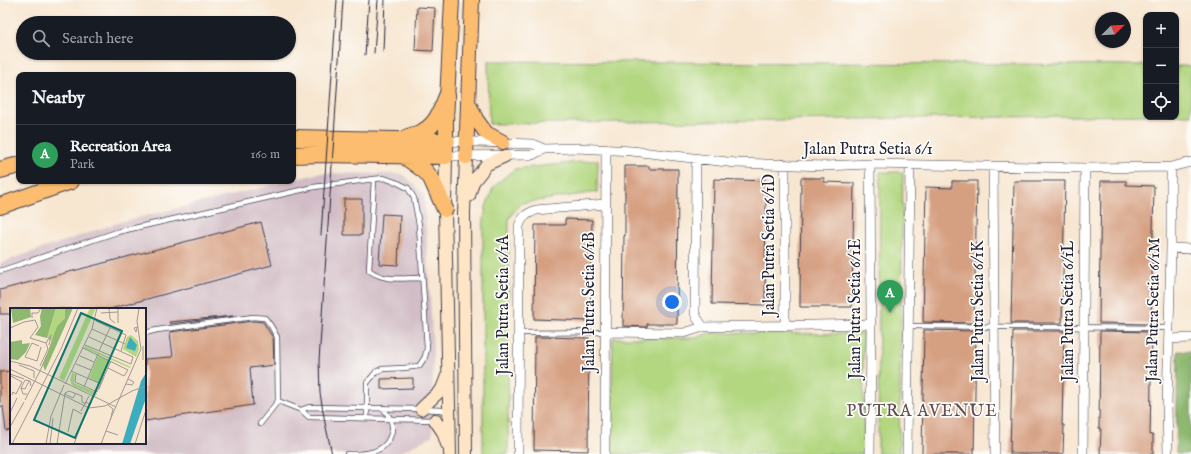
<!DOCTYPE html>
<html lang="en">
<head>
<meta charset="utf-8">
<style>
  body { margin:0; font-family:"IM FELL English",serif; background:#20242c; color:#f1f3f6 }
  .controls { position:absolute; right:12px; top:12px; display:grid; overflow:hidden; border-radius:8px; box-shadow:0 1px 3px #0004 }
  .controls button { width:36px; height:36px; display:grid; place-items:center; padding:0; border:0; border-bottom:1px solid #363941; background:#171b24; color:#f1f3f6; font:20px sans-serif }
  .compass { position:absolute; left:1095px; top:12px; width:36px; height:36px; border-radius:50%; background:#171b24; box-shadow:0 1px 3px #0004; rotate:66deg }
  .you { position:absolute; left:672px; top:302px; width:14px; height:14px; margin:-10px; border:3px solid #fff; border-radius:50%; background:#1a73e8; box-shadow:0 0 0 6px #1a73e833 }
  .badge { display:grid; place-items:center; width:26px; height:26px; border-radius:50%; background:#d690ce; color:#fff; font-size:13px; font-weight:700 }
  .pin { position:absolute; translate:-50% -33px; filter:drop-shadow(0 1px 2px #0008) }
  .pin::after { content:''; position:absolute; top:21px; width:14px; height:12px; background:inherit; clip-path:polygon(0 0,100% 0,50% 100%) }
  .list { margin:0; padding:0; list-style:none }
  h2 { display:flex; justify-content:space-between; align-items:center; height:52px; margin:0; padding:0 16px; font-size:17px }
  h2 small { font-size:13px; font-weight:400; color:#9ea1a6 }
  .list li { display:grid; grid-template-columns:26px 1fr auto; gap:12px; align-items:center; box-sizing:border-box; height:60px; padding:0 16px; border-top:1px solid #363941 }
  .list b { display:block; font-size:15px; white-space:nowrap }
  .list p { margin:0; font-size:13px; white-space:nowrap; color:#9ea1a6 }
  .list em { font-size:13px; font-style:normal; color:#9ea1a6 }
  .icon { flex:none; width:22px; height:22px; fill:none; stroke:currentColor; stroke-width:2; stroke-linecap:round; stroke-linejoin:round }
  .map { position:relative; flex:none; width:1191px; height:454px; overflow:hidden }
  .search { position:absolute; background:#171b24; box-shadow:0 1px 3px #0004; left:16px; top:16px; width:280px; height:44px; display:flex; align-items:center; gap:10px; box-sizing:border-box; padding:0 14px; border-radius:22px; color:#9ea1a6; font-size:15px }
  .panel { position:absolute; background:#171b24; box-shadow:0 1px 3px #0004; left:16px; top:72px; width:280px; height:112px; border-radius:8px }
  .map>svg:first-child { display:block }
</style>
</head>
<body>
<div class="map">
<svg width="1191" height="454" viewBox="0 0 1191 454">
  <rect width="100%" height="100%" fill="#fdfcf7"/>
  <filter id="ink" filterUnits="userSpaceOnUse"><feTurbulence type="fractalNoise" baseFrequency=".025" numOctaves="2"/><feDisplacementMap in="SourceGraphic" scale="8" xChannelSelector="R" yChannelSelector="G"/><feConvolveMatrix kernelMatrix="1 2 1 2 8 2 1 2 1" color-interpolation-filters="sRGB"/></filter>
  <filter id="wash" filterUnits="userSpaceOnUse"><feTurbulence type="fractalNoise" baseFrequency=".012" numOctaves="4" result="noise"/><feDisplacementMap in="SourceGraphic" scale="16" xChannelSelector="R" yChannelSelector="G"/><feGaussianBlur stdDeviation="0.9" result="paint"/><feColorMatrix in="noise" values="0 0 0 0 0 0 0 0 0 0 0 0 0 0 0 0 0 1.4 0 .05"/><feComposite in="paint" operator="in"/></filter>
  <g filter="url(#wash)">
    <rect width="100%" height="100%" fill="#f7e6d0"/>
    <path fill="#d2bdc6" fill-rule="evenodd" d="M319,173l84,1 21,20 9,157 -1,85 -35,18h-397v-191l121,-41 167,-41h5v-1zM11,309h134v134h-134z"/>
    <path fill="#b3d781" stroke="#6a7c5e" d="M488,61l658,4v50l-657,9z
      M1176,66h15v49h-15z
      M598,160l-1,32 -75,11 -8,8 -5,8 -1,235h-25v-227l3,-20 7,-19 8,-8 14,-11z
      M880,172h23l-4,282h-21z
      M709,333l154,1 1,120h-253l2,-116h83z"/>
    <path fill="#8eb86f" stroke="#586d55" d="M1178,351l13,1v102h-15z"/>
    <g id="blocks">
      <path fill="#d59f81" d="M417,7l18,1 -2,43 -18,-1z
        M625,166h24v3h29l-1,155h-30v3l-24,-1 1,-90h1z
        M801,178h23v4l30,1 -2,124h-52z
        M714,179l52,2 -1,124 -53,-1z
        M952,181h25l-3,142 -49,-1h-2l3,-135 26,1z
        M1014,181h51l-3,142h-51z
        M1101,181h25v4l28,1 -3,138 -52,-1z
        M344,199h18v36h-18z
        M382,214l18,1 -2,50 -19,-1z
        M565,219l27,1 -2,101 -56,-2 1,-94h30z
        M261,222l11,43 -162,44h-99v5h-11v-24z
        M233,316l-63,8 -1,-2z
        M253,321l10,1 10,16 1,27 -24,3 3,37 -108,16v-62l28,-2 -3,-25z
        M924,330l52,1 -2,123h-52z
        M1013,331h51l-2,94h2l-1,29h-53z
        M1100,331l52,1 -2,103h3v19h-53l1,-25 -2,-1z
        M535,337l54,1 -1,113 -54,-1z
        M11,371v59l-5,1 -3,-25 -3,1v-35z
        M413,378v10l-32,1v-10z"/>
    </g>
  </g>
  <g filter="url(#ink)">
    <use href="#blocks" fill-opacity="0" stroke="#423f51" stroke-width="1"/>
    <g fill="none" stroke-linecap="round" stroke-linejoin="round">
      <defs>
        <path id="service" d="M374,179l-5,91c15,12 33,8 53,8
          M0,271l117,-39 197,-45 60,-8 10,-1 14,5 10,5 6,10 5,27 8,123 -2,9 -6,9 -15,2 -22,1 -6,3 -9,11v35
          M908,326l262,2
          M145,333l12,-3 96,-13 12,1 6,8 6,11 1,64 -18,23
          M519,333l86,-1
          M278,401l23,9 8,7 126,3
          M301,410l8,-3 112,2 21,1 6,3
          M347,454c9,0 20,0 28,-3 13,-4 21,-20 15,-32 -1,-4 -5,-7 -7,-11"/>
        <path id="minor" d="M447,141l86,3 11,5
          M446,156l86,-1 12,-6 34,-1 54,3 104,12 89,3 45,-2 215,4 86,-1 20,-5
          M696,159l-1,154 2,5 6,9
          M785,164v162
          M993,167l2,287
          M1171,248l20,1
          M606,332l78,1 19,-6 168,-3
          M1170,339l21,-1
          M518,454l1,-228c3,-9 7,-12 17,-16l69,-6
          M605,454l1,-304
          M870,454l1,-130 -1,-160
          M907,454l3,-289
          M1083,454l2,-286
          M1168,454l-1,-49 4,-157v-81"/>
        <path id="secondary" d="M446,156l-1,53 5,245
          M466,157l-2,56 2,241
          M469,196l4,-14 14,-18 18,-8
          M421,409l21,-20 5,-13
          M435,420l8,12 4,12"/>
        <path id="primary" d="M469,104l7,15 10,14 17,9
          M446,151v-30l6,-121
          M466,157l6,-157"/>
        <path id="motorway" d="M408,137c25,-5 31,-20 39,-41
          M293,138l154,3
          M293,155l28,-1 125,2
          M403,155l22,16 6,7 14,31
          M0,170l19,-5
          M0,206l71,-25"/>
      </defs>
      <use href="#service" stroke="#423f51" stroke-width="6"/>
      <use href="#minor" stroke="#423f51" stroke-width="10"/>
      <use href="#secondary" stroke="#423f51" stroke-width="14"/>
      <use href="#primary" stroke="#423f51" stroke-width="16"/>
      <use href="#motorway" stroke="#423f51" stroke-width="18"/>
      <use href="#service" stroke="#fff" stroke-width="4.5"/>
      <use href="#minor" stroke="#fff" stroke-width="9"/>
      <use href="#secondary" stroke="#fee5c5" stroke-width="12"/>
      <use href="#primary" stroke="#fcbd6f" stroke-width="14"/>
      <use href="#motorway" stroke="#fcbd6f" stroke-width="16"/>
      <path stroke="#22223b" stroke-width="1" d="M383,52l2,-52
        M374,53l4,-53
        M365,55l4,-55
        M321,235l16,-235
        M332,454l-7,-31 -5,-30 -1,-32 24,-361"/>
    </g>
  </g>
  <g text-anchor="middle" dominant-baseline="central" stroke-width="3.5" stroke-linejoin="round" paint-order="stroke">
    <g font-size="16" fill="#22223b" stroke="#fdfcf7">
      <text x="868" y="150">Jalan Putra Setia 6/1</text>
      <text transform="translate(770 245) rotate(-90)">Jalan Putra Setia 6/1D</text>
      <text transform="translate(590 302) rotate(-90)">Jalan Putra Setia 6/1B</text>
      <text transform="translate(504 305) rotate(-90)">Jalan Putra Setia 6/1A</text>
      <text transform="translate(856 309) rotate(-90)">Jalan Putra Setia 6/1E</text>
      <text transform="translate(1154 310) rotate(-89)">Jalan Putra Setia 6/1M</text>
      <text transform="translate(979 311) rotate(-90)">Jalan Putra Setia 6/1K</text>
      <text transform="translate(1069 311) rotate(-90)">Jalan Putra Setia 6/1L</text>
    </g>
    <g font-size="17" letter-spacing="1" fill="#614e54" stroke="#fdfcf7">
      <text x="922" y="411">PUTRA AVENUE</text>
    </g>
  </g>
  <g transform="translate(10 308)">
    <rect width="136" height="136" fill="#f7e6d0"/>
    <path d="M46,0h9v10l-8,8 -5,15 -5,-3zM80,0h6l-32,73 -5,-3zM121,27l7,6 1,8 -3,8 -13,-8 4,-12zM75,38l46,21 -1,1 -46,-20zM88,48l12,5 -10,23 -11,-6zM62,65l3,1 -1,9 23,10 -1,3 -24,-11 -2,-5z" fill="#b3d781"/>
    <path d="M1,0h19l1,9 -18,6zM32,0h14l-9,30 -12,-3 6,-9 -1,-9zM55,0h8l-28,63 -2,-6 14,-39 8,-8zM12,32v4l8,-1 -4,9 -8,8 -8,-1v-17z" fill="#8eb86f"/>
    <path d="M120,29l7,8 -2,6 -9,-3zM136,65v25l-16,46h-8l19,-63z" fill="#3eacbc"/>
    <path fill="none" stroke="#a29894" stroke-width="1" d="M99,0l1,11 5,4M108,0v15M91,5l17,-1M22,10v-5h6l3,-5M86,13l30,14 -5,16M0,20l14,-6 11,-2 3,7 -8,11 16,5M127,20l-1,4 -2,-4 4,-1M82,21l33,15M75,37l46,19 2,-7 -44,-20M73,40l45,22 -4,6 -16,-8M89,43l11,-23M70,48l14,6M133,52v-14M0,53l20,5 86,41M27,53l-12,-4 7,-14 7,3M27,53l4,-14M66,56l15,6M9,57l15,6v7M30,58l8,-17 -2,-6 5,-8 -2,10M0,61l79,39 16,-2 27,-15 14,-5M30,63l7,-16M61,63l30,13M0,66l14,5M66,66l-1,8 22,10 14,-31M0,71l1,-3 11,6 -6,12 -3,-2 -1,3M55,76l27,-55 5,-21M116,76l6,1 2,-3 -6,-3M74,79l14,-33M11,80l4,1 4,-8M89,81l5,-12M17,86h-4l-2,-6 4,-8 5,1 1,5M55,86l8,4 3,-5M15,92l15,-29M98,97l5,4 -2,8M71,103l8,-15M0,105l7,-15M100,112l31,-71 -4,-28 2,-13M0,119l14,-25M96,123l12,4M58,124l5,-23 9,5M2,136l49,-95 17,-41M36,136l5,-28 13,-31M40,136l3,-26M47,136l8,-51 4,-2 13,5v6l4,2M64,136l15,-40 -3,-2M91,136l10,-26M125,136l11,-34"/>
    <path fill="#0f766e" fill-opacity="0.15" stroke="#0f766e" stroke-width="2" d="M71,5l41,18 -47,107 -41,-18z"/>
    <rect width="136" height="136" fill="none" stroke="#22223b" stroke-width="2"/>
  </g>
</svg>
<div class="controls">
<button>+</button>
<button>−</button>
<button><svg class="icon" aria-label="locate" viewBox="0 0 24 24"><circle cx="12" cy="12" r="6"/><path d="M12 2v4M12 18v4M2 12h4M18 12h4"/></svg></button>
</div>
<svg class="compass" viewBox="-18 -18 36 36"><path d="M0-13l5 13h-10z" fill="#e53935"/><path d="M0 13l5-13h-10z" fill="#9ea1a6"/></svg>
<div class="you"></div>
<div class="pin badge" style="left:890px;top:313px;background:#2e9e5b">A</div>
<div class="search"><svg class="icon" aria-label="search" viewBox="0 0 24 24"><circle cx="10" cy="10" r="6"/><path d="M15 15l6 6"/></svg>Search here</div>
<section class="panel">
<h2>Nearby<small></small></h2>
<ul class="list">
<li><span class="badge" style="background:#2e9e5b">A</span><div><b>Recreation Area</b><p>Park</p></div><em>160 m</em></li>
</ul>
</section>
</div>
</body>
</html>
